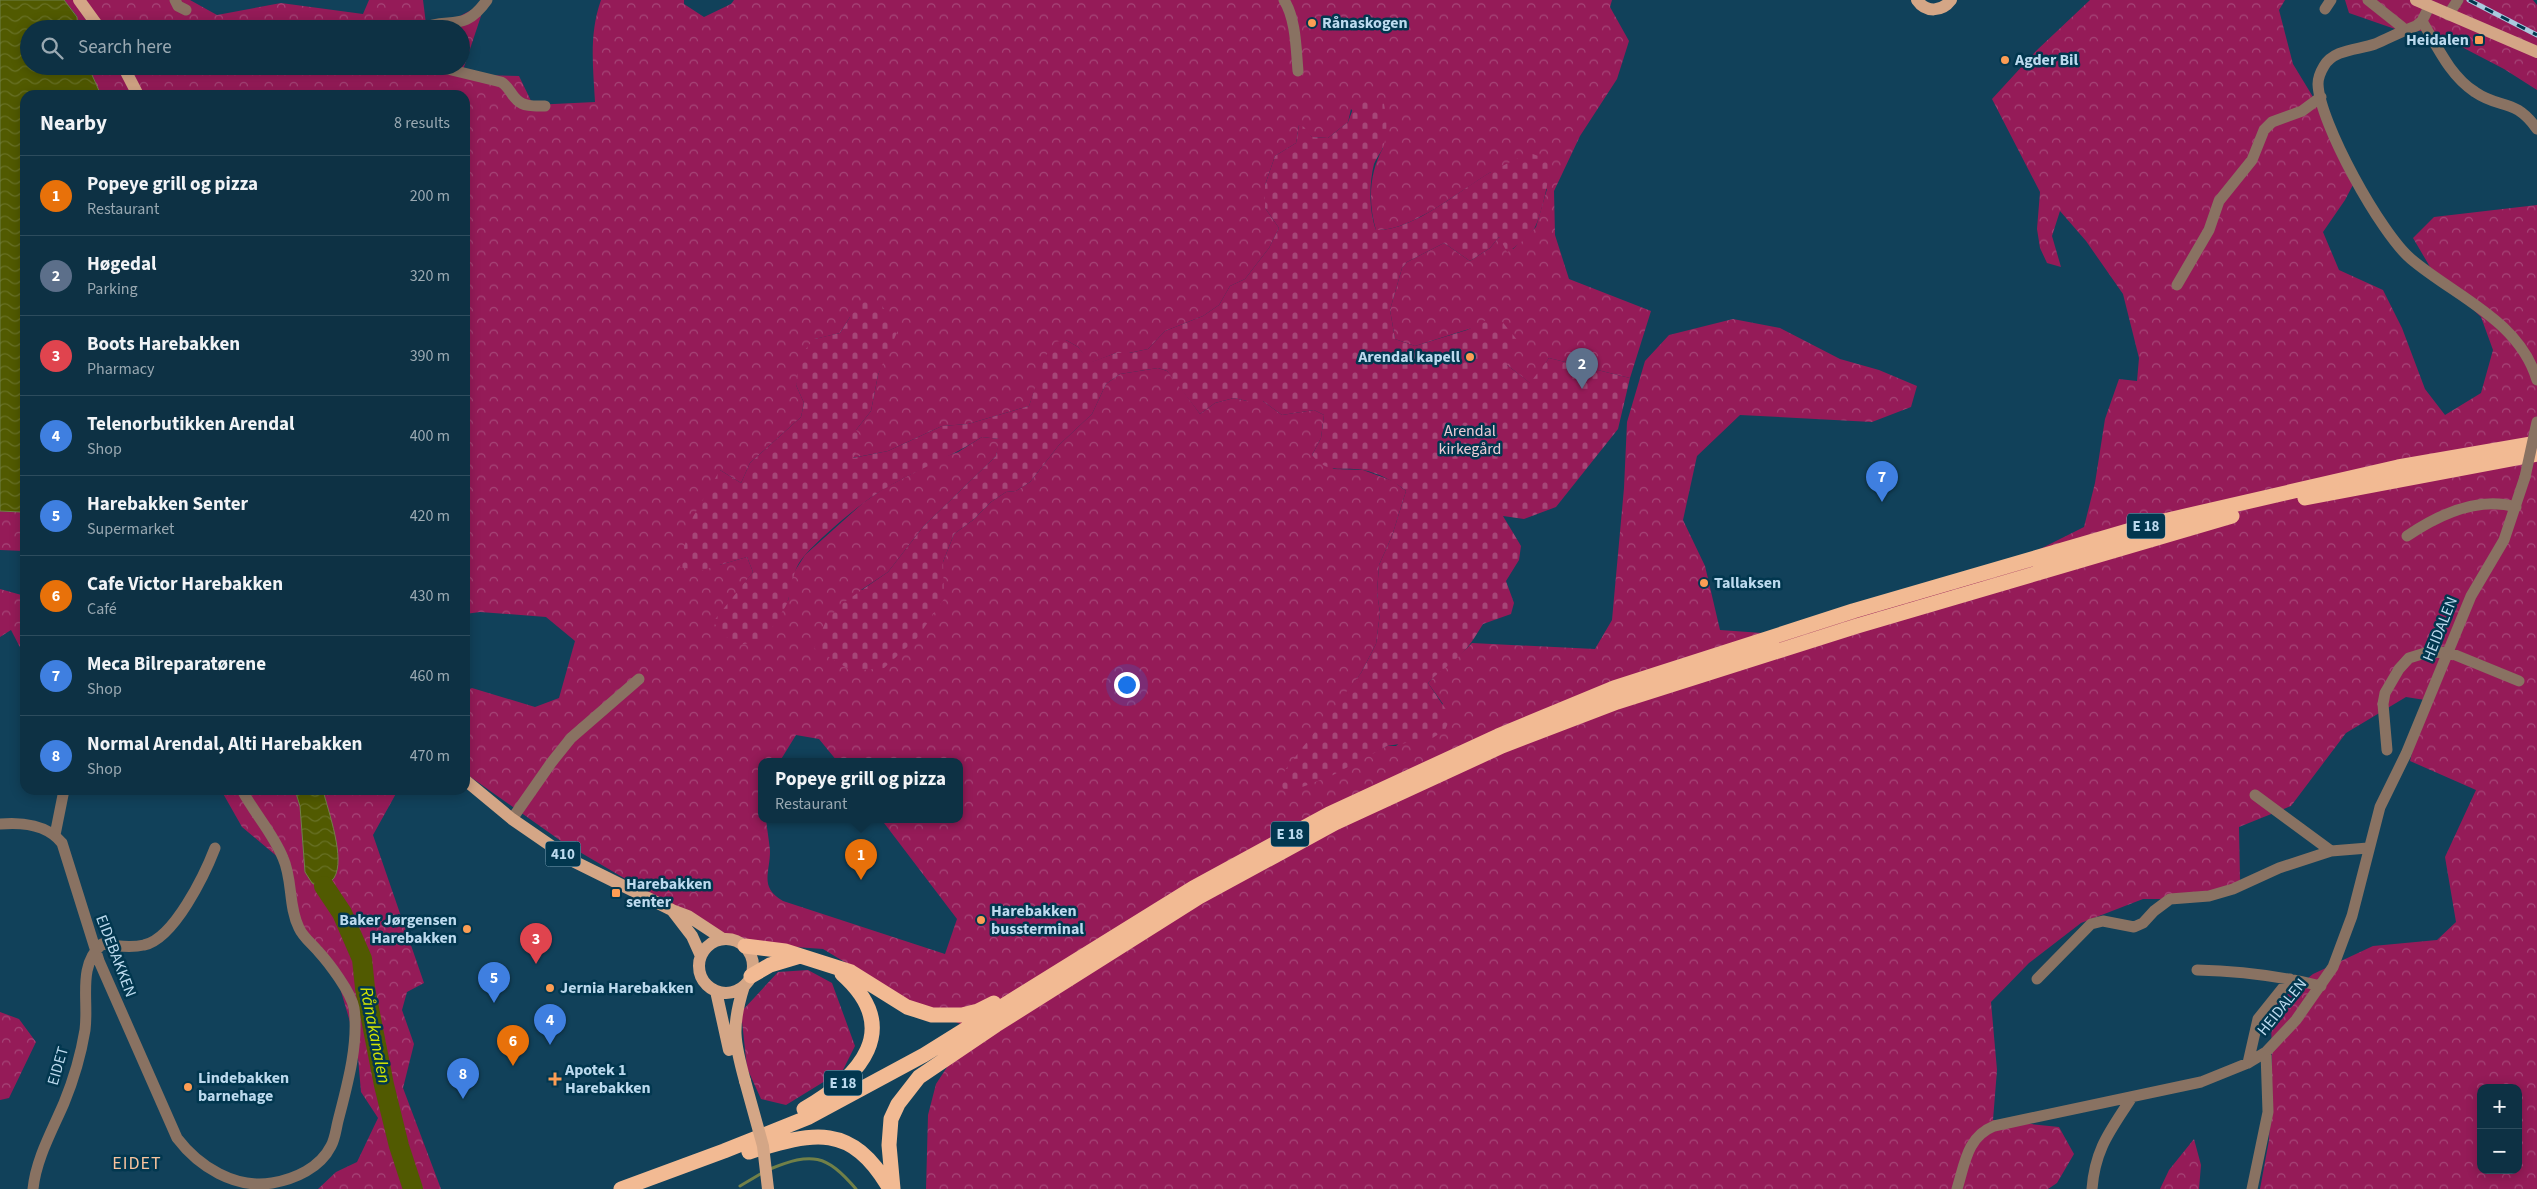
<!DOCTYPE html>
<html lang="en">
<head>
<meta charset="utf-8">
<style>
  body { margin:0; font-family:"Source Sans 3",sans-serif; background:#16394b; color:#f1f3f6 }
  .controls { position:absolute; right:15px; bottom:15px; display:grid; overflow:hidden; border-radius:10px; box-shadow:0 2px 12px #0003 }
  .controls button { width:45px; height:45px; display:grid; place-items:center; padding:0; border:0; border-bottom:1px solid #2d4c5d; background:#0d3144; color:#f1f3f6; font:25px sans-serif }
  .you { position:absolute; left:1126px; top:684px; width:18px; height:18px; margin:-12px; border:4px solid #fff; border-radius:50%; background:#1a73e8; box-shadow:0 0 0 8px #1a73e833 }
  .badge { display:grid; place-items:center; width:32px; height:32px; border-radius:50%; background:#fc9d54; color:#fff; font-size:16px; font-weight:700 }
  .pin { position:absolute; translate:-50% -41px; filter:drop-shadow(0 1px 2px #0008) }
  .pin::after { content:''; position:absolute; top:26px; width:18px; height:15px; background:inherit; clip-path:polygon(0 0,100% 0,50% 100%) }
  .popup { position:absolute; left:758px; top:758px; width:205px; height:65px; box-sizing:border-box; display:grid; place-content:center; border-radius:10px; background:#0d3144; filter:drop-shadow(0 1px 4px #0005); font-size:16px; white-space:nowrap; color:#9aa9b2 }
  .popup b { font-size:19px; color:#f1f3f6 }
  .popup::after { content:''; position:absolute; left:50%; top:100%; margin-left:-10px; border:10px solid transparent; border-top-color:#0d3144 }
  .list { margin:0; padding:0; list-style:none }
  h2 { display:flex; justify-content:space-between; align-items:center; height:65px; margin:0; padding:0 20px; font-size:21px }
  h2 small { font-size:16px; font-weight:400; color:#9aa9b2 }
  .list li { display:grid; grid-template-columns:32px 1fr auto; gap:15px; align-items:center; box-sizing:border-box; height:80px; padding:0 20px; border-top:1px solid #2d4c5d }
  .list b { display:block; font-size:19px; white-space:nowrap }
  .list p { margin:0; font-size:16px; white-space:nowrap; color:#9aa9b2 }
  .list em { font-size:16px; font-style:normal; color:#9aa9b2 }
  .icon { flex:none; width:28px; height:28px; fill:none; stroke:currentColor; stroke-width:2; stroke-linecap:round; stroke-linejoin:round }
  .map { position:relative; flex:none; width:2537px; height:1189px; overflow:hidden }
  .search { position:absolute; background:#0d3144; box-shadow:0 2px 12px #0003; left:20px; top:20px; width:450px; height:55px; display:flex; align-items:center; gap:12px; box-sizing:border-box; padding:0 18px; border-radius:28px; color:#9aa9b2; font-size:19px }
  .panel { position:absolute; background:#0d3144; box-shadow:0 2px 12px #0003; left:20px; top:90px; width:450px; height:705px; border-radius:15px }
  .map>svg:first-child { display:block }
</style>
</head>
<body>
<div class="map">
<svg width="2537" height="1189" viewBox="0 0 2537 1189">
  <defs>
    <pattern id="forest-crowns" width="20" height="18" patternUnits="userSpaceOnUse" patternTransform="scale(1.25)"><rect width="20" height="18" fill="#951b58"/><path d="M2 6a3 3 0 1 1 6 0M12 15a3 3 0 1 1 6 0" fill="none" stroke="#a64678"/></pattern>
    <pattern id="cemetery-stones" width="16" height="16" patternUnits="userSpaceOnUse" patternTransform="scale(1.25)"><rect width="16" height="16" fill="#951b58"/><path d="M2 7V4a2 2 0 0 1 4 0v3zM10 15v-3a2 2 0 0 1 4 0v3z" fill="#a64678"/></pattern>
    <pattern id="water-waves" width="16" height="10" patternUnits="userSpaceOnUse" patternTransform="scale(1.25)"><rect width="16" height="10" fill="#515a01"/><path d="M0 5q4-4 8 0t8 0" fill="none" stroke="#687126"/></pattern>
  </defs>
  <rect width="100%" height="100%" fill="#11415a"/>
  <path fill="url(#forest-crowns)" fill-rule="evenodd" d="M64,0h126l27,15 64,-12 82,11 6,-14h54l3,24h19l32,-17 4,9 -18,54 17,5 39,1 14,29 62,-3c-2,-36 -6,-68 6,-102h83v4l20,13 27,-13 3,-4h878l-2,7 19,34 -12,38 -37,57 -26,55 1,44 14,44 82,32 -21,67 -81,-20 -18,26 -24,-19 -35,-37 -57,18 -20,-7 -5,-29 12,-42 5,-6 37,-19 26,18 20,-13 9,-11 14,12 23,-22 11,-38 -56,-17c-30,18 -81,60 -115,58 -8,-27 -7,-57 7,-82l-32,-39 -3,13 -20,16 -16,-1 -13,-12 -3,18 -21,13 -10,29v23l14,20 -10,20 -24,31 -15,7 -11,19 -16,11 -38,15 -17,18 -19,4h-13l-26,10 -12,-16 -12,-7 -32,52 -5,14 -61,18 -26,2 -54,25 -36,7 4,-28 15,-19 7,-36 8,-22 -36,-36 -10,16 -25,6 -19,46 8,18 -3,14 -51,46 -9,20 -21,-13 -1,95 28,-8 6,15 -20,27 55,2 3,-24 14,-22 58,-52 20,-14 58,-31 17,-6 24,-15 18,2 -4,17 -73,71 -35,45 -27,18 82,9v-37l11,-28 19,-14 18,-18 15,-10 10,-1 14,-9 29,-37 33,-31 14,-30 14,-10 38,-6 9,3 8,9 25,34 15,-11 19,-5 13,3h16l19,14 32,-5 10,5 -3,23 -9,17 22,14 29,1 30,11 13,10 -14,45 -13,29 -2,27 3,21 -4,31 -15,29 -33,45 39,37 20,-9h9l47,-42 -15,-21c13,-15 30,-25 44,-40l123,6 17,-29 12,-132 3,-66 18,-61 24,-26 64,-16 47,9 60,31 39,11 38,16 -6,21 -39,15 -132,-7 -43,41 -14,64 22,46 15,64 56,4 250,-78 58,-29 11,-44 10,-64 14,-40 18,2 2,-23 -16,-64 -37,-53 -26,-30 -8,25 9,31 -14,-4 -7,-15 -3,-19 3,-37 -48,-93 45,-49 53,-50h195l-6,10 14,54 34,56 28,61 -10,19 -22,32 16,38 44,20 19,38 23,61 20,26 36,-22 12,-43 -12,-33 -48,-45 -20,-34 21,-21 103,-12v984h-277l9,-49 3,-66 -1,-66 42,-34 60,-28 64,-6 19,-18 -11,-65 31,-67 -66,-29 15,-61 -19,-3 -60,36 -55,73 -52,21 1,55 -32,17h-65l-62,24 -52,40 -38,39 6,68 -4,50 66,7 15,27 -17,29 -9,6h-1122l2,-74 8,-31 36,-55 -56,-24 -93,-56 -55,-4 -54,-14 -153,-90 -96,-68v-82l7,-3 63,19 24,-9 16,-57 -29,-24 -66,-5 -15,2v-519h-364l-13,-29h373v-37h-383l-1,-13zM796,735l23,4 18,22h123v58h-79l76,100 -12,35 -162,-53c-24,-14 -13,-28 -13,-50 -1,-11 -3,-22 -4,-32h-4v-58h18zM2481,1088h37v82h-37z
    M2345,0h188l4,5v85l-33,-21 -71,-37 -38,-3 -46,-16z
    M0,511l21,1 4,5v34l-25,-1z
    M0,589l25,7v61l-14,-27 -11,7z
    M221,790h74l5,16 5,66 19,14 10,-8 1,-40 -12,-48h75l-25,45 51,148 -17,9 -5,18 12,34 -11,44 38,101h-123l18,-17 21,-10 21,-44 -17,-26 -4,-46 -19,-65 -41,-53 -11,-64 -44,-37z
    M808,970l24,13 23,63 -12,24 -57,35 -25,-6 -14,-31 -6,-56 37,-40z
    M0,1012l19,7 17,23 -27,56 -9,2z
    M2194,1139l7,26 -2,24h-39l9,-19z"/>
  <path fill="url(#cemetery-stones)" d="M1366,99l10,1 8,4c3,14 4,33 -2,46 -3,5 -6,9 -8,14 -5,20 -5,47 2,66 35,2 83,-39 113,-57 13,-7 27,-14 41,-20l11,4 8,7c2,11 -9,57 -15,65 -6,8 -19,19 -27,23l-8,-15 -9,11 -20,13 -26,-18 -37,19 -5,6 -12,42 5,29 20,7 52,-16 21,-11h12l18,22 -11,24 23,18 19,-25 81,20 -12,51 -62,78 -32,12 -21,-3 18,30 -2,14 -13,21 8,22 -3,11 -28,10c-8,13 -15,25 -27,35 -10,9 -19,14 -28,24l23,34 -6,13 -14,9 -44,7 -54,29 -46,18 -8,-10 6,-13 76,-97 15,-29 4,-31 -3,-21 2,-27 13,-29 14,-45c-12,-10 -28,-18 -43,-21 -22,-4 -35,5 -51,-15l9,-17 3,-23 -10,-5 -32,5 -19,-14h-16l-13,-3 -19,5 -15,11 -33,-43 -9,-3 -38,6 -14,10 -14,30 -33,31 -29,37 -14,9 -10,1 -15,10 -18,18 -19,14 -11,28 1,37 -27,39 -33,30 -32,3 -38,-23 12,-27 17,-18 45,-31 35,-45 73,-71 3,-17 -17,-2c-31,20 -66,33 -98,52 -22,13 -61,46 -79,66 -14,16 -11,27 -17,45 -1,6 -6,11 -9,17 -12,20 -20,26 -45,28l-21,-23 40,-50 -6,-15 -48,14 -19,-4 10,-45 30,-52 21,13 9,-20 51,-46 3,-14 -8,-18 4,-29 14,-17 26,-6 10,-16 14,-18 18,7 17,22 -21,47 -7,36 -15,19 7,9 -10,19 35,-7 54,-25 26,-2 61,-18 16,-49 10,-15 11,-2 12,7 13,15 25,-9h13l19,-4 17,-18 38,-15 16,-11 11,-19 15,-7 24,-31 10,-20 -14,-20v-23l10,-29 21,-13 3,-18 5,2 8,10 16,1 20,-16 8,-21z"/>
  <path fill="url(#water-waves)" stroke="#718048" d="M0,0h64l13,17 1,12h-49v37h59l13,29h-76v422l-4,-5 -21,-1z
    M295,790h28c5,21 23,69 11,88 -3,4 -9,7 -12,11l-10,-6 -7,-11 -5,-66z"/>
  <g fill="none" stroke-linecap="round" stroke-linejoin="round">
    <path stroke="#718048" stroke-width="3" d="M770,1169c42,-17 56,-15 86,20
      M740,1186l22,-13"/>
    <path stroke="#515a01" stroke-width="20" d="M324,886l18,27 20,46 3,29 19,97 15,61 14,43"/>
    <path stroke="#897262" stroke-width="11" d="M175,0l3,6 8,4
      M1284,0c12,19 12,49 14,71
      M2368,0l34,27 1,3
      M2429,7l-7,14 -6,5c-14,5 -27,12 -41,18 -17,6 -41,5 -51,22 -3,5 -6,12 -6,18 1,38 63,150 93,175 45,38 108,61 126,121
      M2325,9l6,-9
      M2448,15l10,-15
      M2422,21c15,25 28,55 53,71 26,18 39,5 62,37
      M420,29c30,-13 43,5 67,-29
      M435,66l66,16c8,4 9,12 16,18 7,7 19,6 28,6
      M2177,285l32,-55 10,-29 33,-41 12,-30 8,-8 30,-11 19,-14
      M2407,536c31,-21 71,-40 109,-29
      M2387,750l-4,-46 2,-11 14,-24 10,-11 16,-5 23,-1 71,29
      M2255,795l76,56
      M512,819l39,-56 20,-25 68,-59
      M0,824c22,-2 48,1 62,19l37,118 78,177c22,29 58,51 95,45 23,-4 48,-15 59,-37 4,-7 5,-17 7,-25 9,-35 21,-77 16,-113 -3,-16 -25,-45 -36,-57 -7,-8 -15,-14 -19,-23 -11,-22 -6,-48 -16,-70 -10,-25 -29,-45 -41,-68
      M55,835l9,-45
      M2197,970c42,1 83,6 124,16
      M2037,979l54,-55 12,-3 31,6 9,-4 11,-12 16,-12 39,-3 24,-7 46,-21 52,-17 37,-3
      M2248,1063l10,-44 32,-40
      M33,1189c3,-30 19,-58 31,-86 9,-22 17,-49 21,-73 4,-30 -8,-64 17,-86 13,2 29,4 42,1 30,-6 61,-71 71,-97
      M1957,1189c8,-26 10,-52 37,-63l207,-44 47,-19 18,-11 30,-32 37,-53 19,-51 28,-109 26,-53 65,-158 33,-56 21,-63
      M2092,1189c3,-41 19,-59 40,-92
      M2252,1189l16,-77 -2,-60"/>
    <path stroke="#d4a686" stroke-width="12" d="M79,0l21,29
      M1917,0c9,13 25,12 34,0
      M2416,0l121,52
      M123,66l15,29
      M465,780l47,39 61,42 99,49 16,6 35,23
      M672,910l20,26 9,20
      M699 966a27 27 0 1 1 54 0a27 27 0 1 1-54 0Z
      M744,986c-13,41 -10,55 1,95
      M716,991l13,59"/>
    <path stroke="#f2ba93" stroke-width="15" d="M2305,498l232,-44
      M745,946l40,5 66,21 56,35 25,8h30l16,-4 16,-8
      M751,976l19,-11 30,-9
      M804,1109c56,-32 100,-80 38,-135
      M749,1152c65,-20 102,-30 141,37
      M621,1189l103,-38 85,-34 115,-62 269,-167 136,-74 169,-78 116,-48 239,-77 302,-88 243,-56 139,-24
      M893,1189l-4,-44 2,-26 7,-15 21,-27 77,-52 203,-128 136,-74 167,-77 115,-44 240,-76 375,-110"/>
    <defs>
      <path id="rail" d="M2469,0l68,35"/>
    </defs>
    <use href="#rail" stroke="#aacadf" stroke-width="5"/>
    <use href="#rail" stroke="#02374f" stroke-width="3" stroke-dasharray="9" stroke-linecap="butt"/>
    <path stroke="#897262" stroke-width="11" d="M2525,477l12,-55"/>
    <path stroke="#d4a686" stroke-width="12" d="M745,1081l18,65 5,43"/>
  </g>
  <g fill="#fc9d54" stroke="#02374f" stroke-width="2">
    <circle cx="1312" cy="23" r="5"/>
    <rect x="2474" y="35" width="10" height="10" rx="2.5"/>
    <circle cx="2005" cy="60" r="5"/>
    <circle cx="1470" cy="357" r="5"/>
    <circle cx="1704" cy="583" r="5"/>
    <rect x="611" y="888" width="10" height="10" rx="2.5"/>
    <circle cx="981" cy="920" r="5"/>
    <circle cx="467" cy="929" r="5"/>
    <circle cx="550" cy="988" r="5"/>
    <path d="M552.5 1071.5h5v5h5v5h-5v5h-5v-5h-5v-5h5z"/>
    <circle cx="188" cy="1087" r="5"/>
  </g>
  <g text-anchor="middle" dominant-baseline="central" stroke-width="5" stroke-linejoin="round" paint-order="stroke">
    <g fill="#02374f" stroke="#84a9be" stroke-width="1">
      <rect x="2127" y="513.5" width="38" height="25" rx="4"/>
      <rect x="1271" y="821.5" width="38" height="25" rx="4"/>
      <rect x="545.5" y="841.5" width="35" height="25" rx="4"/>
      <rect x="824" y="1070.5" width="38" height="25" rx="4"/>
    </g>
    <g font-size="15" font-weight="bold" fill="#bcdaee">
      <text x="2146" y="526">E 18</text>
      <text x="1290" y="834">E 18</text>
      <text x="563" y="854">410</text>
      <text x="843" y="1083">E 18</text>
    </g>
    <g font-size="16" font-weight="bold" fill="#bcdaee" stroke="#02374f" text-anchor="start">
      <text x="1322" y="23">Rånaskogen</text>
      <text x="2469" y="40" text-anchor="end">Heidalen</text>
      <text x="2015" y="60">Agder Bil</text>
      <text x="1460" y="357" text-anchor="end">Arendal kapell</text>
      <text x="1714" y="583">Tallaksen</text>
      <text x="626" y="884">Harebakken<tspan x="626" dy="18">senter</tspan></text>
      <text x="991" y="911">Harebakken<tspan x="991" dy="18">bussterminal</tspan></text>
      <text x="457" y="920" text-anchor="end">Baker Jørgensen<tspan x="457" dy="18">Harebakken</tspan></text>
      <text x="560" y="988">Jernia Harebakken</text>
      <text x="565" y="1070">Apotek 1<tspan x="565" dy="18">Harebakken</tspan></text>
      <text x="198" y="1078">Lindebakken<tspan x="198" dy="18">barnehage</tspan></text>
    </g>
    <g font-size="16" fill="#edccd6" stroke="#02374f">
      <text x="1470" y="431">Arendal<tspan x="1470" dy="18">kirkegård</tspan></text>
    </g>
    <g font-size="16" fill="#bcdaee" stroke="#02374f">
      <text transform="translate(2440 629) rotate(-68)">HEIDALEN</text>
      <text transform="translate(116 956) rotate(69)">EIDEBAKKEN</text>
      <text transform="translate(2282 1007) rotate(-51)">HEIDALEN</text>
      <text transform="translate(58 1066) rotate(-74)">EIDET</text>
    </g>
    <g font-size="18" font-style="italic" fill="#cfe303" stroke="#02374f">
      <text transform="translate(375 1035) rotate(79)">Rånakanalen</text>
    </g>
    <g font-size="18" letter-spacing="1" fill="#fac49e" stroke="#02374f">
      <text x="137" y="1163">EIDET</text>
    </g>
  </g>
</svg>
<div class="controls">
<button>+</button>
<button>−</button>
</div>
<div class="you"></div>
<div class="pin badge" style="left:861px;top:880px;background:#e8710a">1</div>
<div class="popup"><b>Popeye grill og pizza</b>Restaurant</div>
<div class="pin badge" style="left:1582px;top:389px;background:#5c6f8a">2</div>
<div class="pin badge" style="left:536px;top:964px;background:#e0444e">3</div>
<div class="pin badge" style="left:550px;top:1045px;background:#3f7fe0">4</div>
<div class="pin badge" style="left:494px;top:1003px;background:#3f7fe0">5</div>
<div class="pin badge" style="left:513px;top:1066px;background:#e8710a">6</div>
<div class="pin badge" style="left:1882px;top:502px;background:#3f7fe0">7</div>
<div class="pin badge" style="left:463px;top:1099px;background:#3f7fe0">8</div>
<div class="search"><svg class="icon" aria-label="search" viewBox="0 0 24 24"><circle cx="10" cy="10" r="6"/><path d="M15 15l6 6"/></svg>Search here</div>
<section class="panel">
<h2>Nearby<small>8 results</small></h2>
<ul class="list">
<li><span class="badge" style="background:#e8710a">1</span><div><b>Popeye grill og pizza</b><p>Restaurant</p></div><em>200 m</em></li>
<li><span class="badge" style="background:#5c6f8a">2</span><div><b>Høgedal</b><p>Parking</p></div><em>320 m</em></li>
<li><span class="badge" style="background:#e0444e">3</span><div><b>Boots Harebakken</b><p>Pharmacy</p></div><em>390 m</em></li>
<li><span class="badge" style="background:#3f7fe0">4</span><div><b>Telenorbutikken Arendal</b><p>Shop</p></div><em>400 m</em></li>
<li><span class="badge" style="background:#3f7fe0">5</span><div><b>Harebakken Senter</b><p>Supermarket</p></div><em>420 m</em></li>
<li><span class="badge" style="background:#e8710a">6</span><div><b>Cafe Victor Harebakken</b><p>Café</p></div><em>430 m</em></li>
<li><span class="badge" style="background:#3f7fe0">7</span><div><b>Meca Bilreparatørene</b><p>Shop</p></div><em>460 m</em></li>
<li><span class="badge" style="background:#3f7fe0">8</span><div><b>Normal Arendal, Alti Harebakken</b><p>Shop</p></div><em>470 m</em></li>
</ul>
</section>
</div>
</body>
</html>
